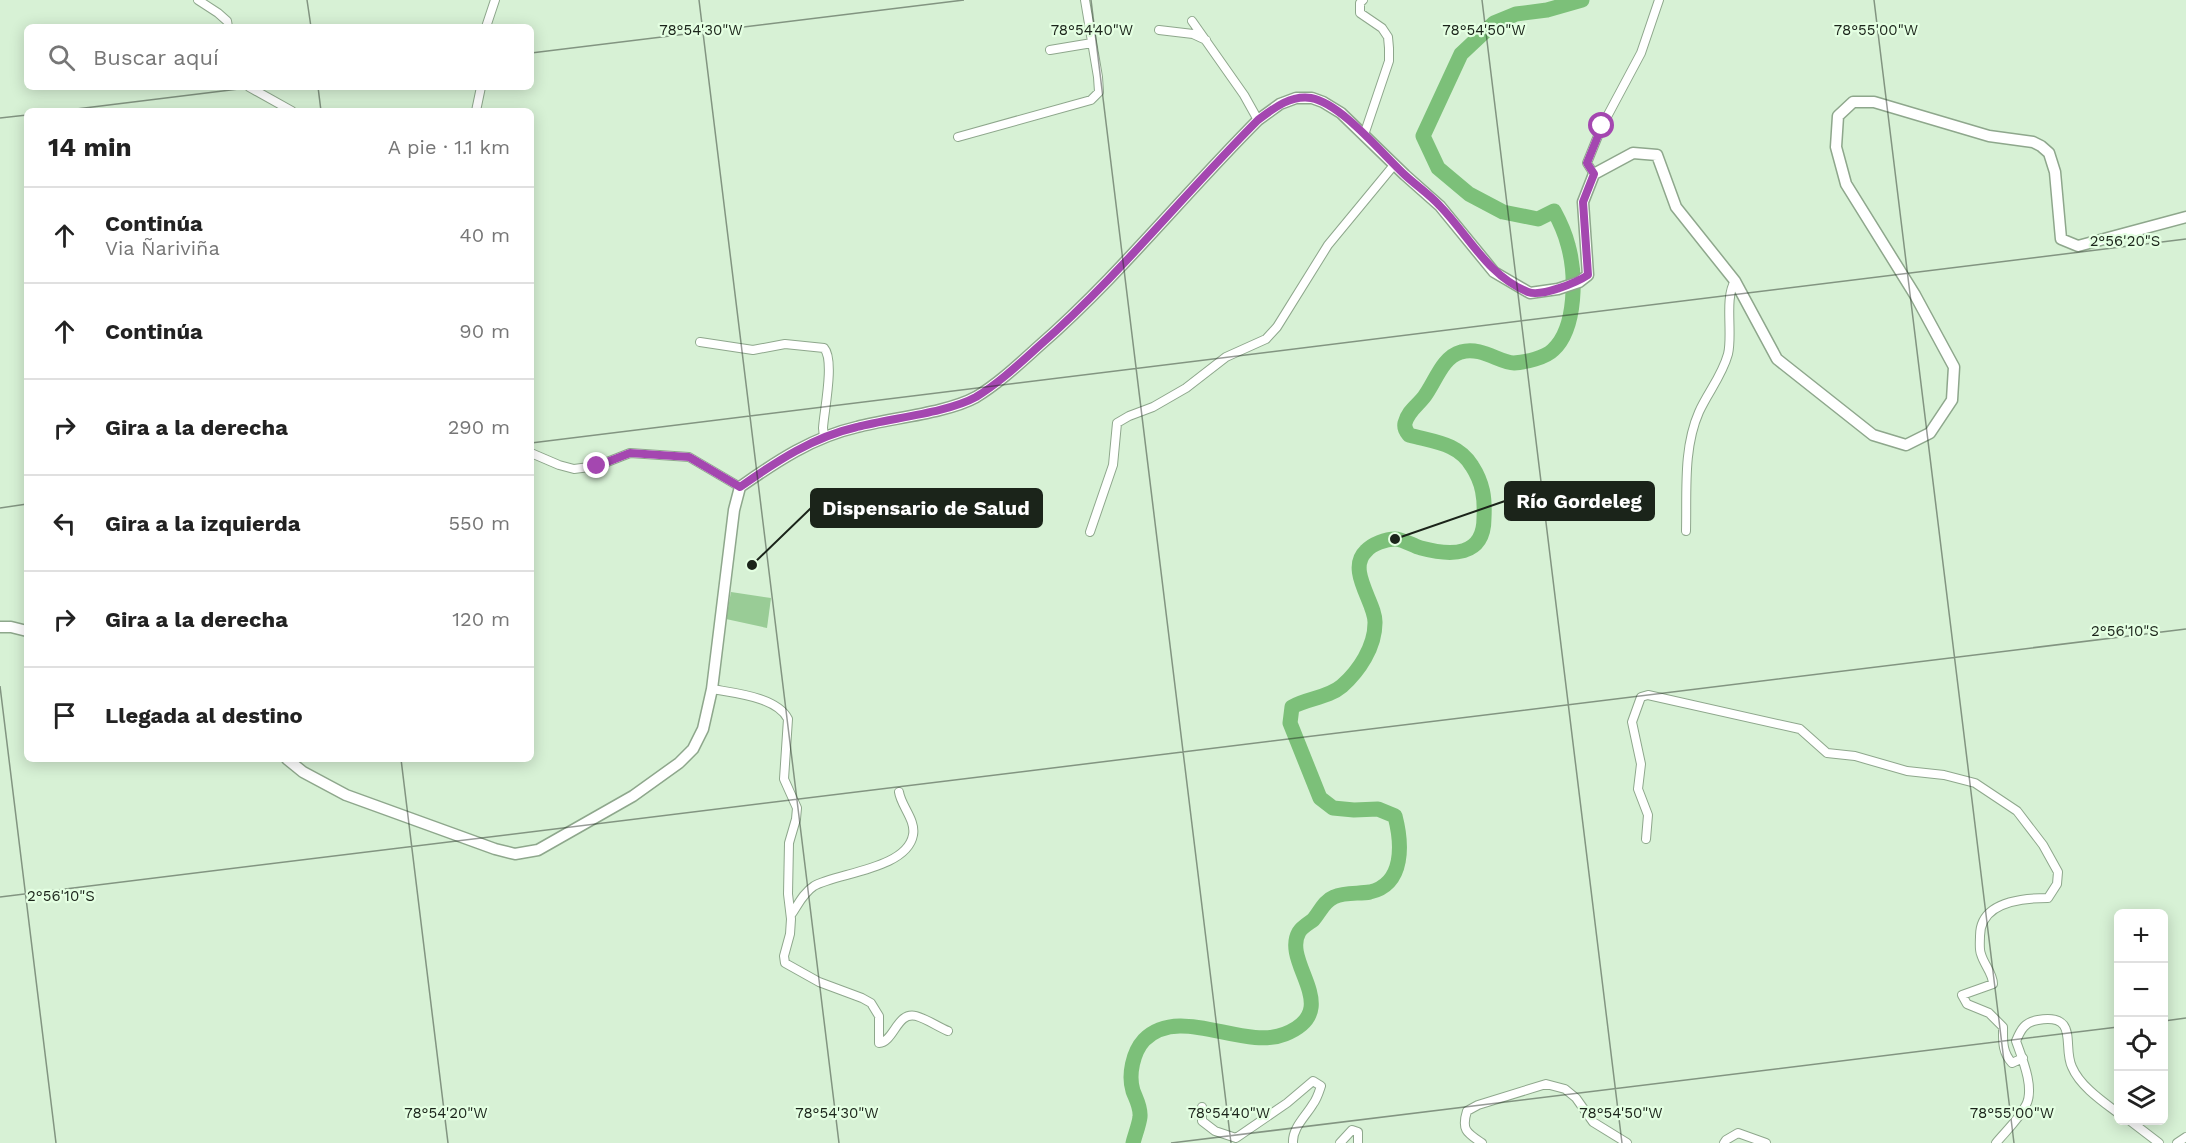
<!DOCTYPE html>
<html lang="es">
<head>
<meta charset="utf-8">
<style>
  body { margin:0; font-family:"Work Sans",sans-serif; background:#f2f2f2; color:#222 }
  .controls { position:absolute; right:18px; bottom:18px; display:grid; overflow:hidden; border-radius:9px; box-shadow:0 3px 15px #0003 }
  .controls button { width:54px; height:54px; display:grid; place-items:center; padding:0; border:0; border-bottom:2px solid #e0e0e0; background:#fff; color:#222; font:30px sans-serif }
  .stop { position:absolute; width:18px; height:18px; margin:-14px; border:4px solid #a447b0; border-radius:50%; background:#fff }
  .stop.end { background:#a447b0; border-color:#fff; box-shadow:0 2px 6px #0008 }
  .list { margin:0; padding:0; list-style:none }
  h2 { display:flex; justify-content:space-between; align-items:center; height:78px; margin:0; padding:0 24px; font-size:26px }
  h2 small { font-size:20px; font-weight:400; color:#767676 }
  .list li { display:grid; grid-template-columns:39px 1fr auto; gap:18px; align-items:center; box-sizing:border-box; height:96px; padding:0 24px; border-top:2px solid #e0e0e0 }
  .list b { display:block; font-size:22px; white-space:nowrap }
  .list p { margin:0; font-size:20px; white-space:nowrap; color:#767676 }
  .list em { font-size:20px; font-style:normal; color:#767676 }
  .icon { flex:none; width:33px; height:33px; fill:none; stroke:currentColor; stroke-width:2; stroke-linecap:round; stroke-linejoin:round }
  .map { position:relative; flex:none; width:2186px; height:1143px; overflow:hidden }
  .search { position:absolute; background:#fff; box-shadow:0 3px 15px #0003; left:24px; top:24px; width:510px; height:66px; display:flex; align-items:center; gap:15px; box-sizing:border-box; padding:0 21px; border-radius:9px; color:#767676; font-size:22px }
  .panel { position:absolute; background:#fff; box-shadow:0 3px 15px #0003; left:24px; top:108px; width:510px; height:654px; border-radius:9px }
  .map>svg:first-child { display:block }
</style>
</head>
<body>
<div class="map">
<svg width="2186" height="1143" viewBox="0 0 2186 1143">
  <rect width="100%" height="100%" fill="#d7f1d5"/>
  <path fill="#99cc96" d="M731,592l40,6 -4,30 -41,-9z"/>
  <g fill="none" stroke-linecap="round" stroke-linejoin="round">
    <path stroke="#7cc079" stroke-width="15" d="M1133,1143c2,-8 6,-18 7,-26 1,-10 -4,-18 -7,-26 -5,-16 0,-39 11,-51 36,-36 99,11 141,-6 60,-24 -4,-71 14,-102 3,-5 10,-9 14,-12 7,-8 11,-19 21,-23 11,-5 25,-3 36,-5 35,-8 32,-49 25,-76l-17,-7 -24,1 -21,-2 -13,-10 -30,-75 2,-16c16,-9 36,-9 50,-21 17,-15 33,-39 33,-63 1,-20 -29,-53 -9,-72 6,-7 20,-12 29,-12 8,0 18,7 26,9 30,8 63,9 63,-30 1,-20 -1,-35 -12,-52 -14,-23 -38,-24 -63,-31 -3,-4 -5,-7 -4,-12 3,-12 12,-17 19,-26 11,-14 18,-40 37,-45 20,-6 39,11 53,11 12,-1 31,-5 39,-13 24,-22 23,-77 15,-105 -3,-12 -8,-23 -14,-34l-16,8 -35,-7 -34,-18 -31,-26 -15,-32 38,-82 33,-31 22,-9 31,-4 35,-10"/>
    <defs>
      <path id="minor" d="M198,0l20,13 9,8 1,6
        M1363,0l-3,3v10l22,15 6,9 1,11v13l-25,74
        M1192,21l52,74 14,25
        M486,27l9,-27
        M1159,30l34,4 13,6
        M1050,50l42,-7
        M249,87l43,24
        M476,111l5,-24
        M958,137l133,-37 8,-8 -1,-15 -13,-77
        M1594,174l-7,-11 15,-37 39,-73 18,-53
        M700,342l53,8 32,-6 39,4c11,12 0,63 -1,80l1,9
        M531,453l28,12 15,4 23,-3 33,-13 59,4 51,30
        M1686,531c1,-39 -3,-83 13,-119 9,-20 23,-36 29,-58 5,-20 -4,-56 7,-73
        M1090,532l23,-67 4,-42 12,-7 24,-9 33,-19 40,-31 40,-18 11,-12 51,-82 66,-80
        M712,689c22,4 65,8 76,30l-4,60 13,29 -1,11 -7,24 -1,51 3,25 -1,15 -6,22 1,7 34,19 43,16 9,5 8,13v27c15,-1 18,-32 37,-27 11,3 22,11 32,15
        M1646,839l2,-24 -10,-26 3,-25 -9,-42 9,-25 7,-2 152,34 27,24 28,3 52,15 37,4 31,8 42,28 26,34 15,27 -1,12 -9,14c-27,0 -68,4 -68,38 0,6 -1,13 1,18 3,11 12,19 12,30l-31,11 5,9 22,9 14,14c0,14 -1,25 9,36l11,-5
        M791,915c7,-10 12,-22 23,-29 23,-13 93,-17 99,-51 3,-15 -12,-29 -14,-43
        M1202,1107v14l13,10 21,7 51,-35 26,-22 8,5c-2,6 -4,13 -8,18 -7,12 -21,24 -20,39
        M2129,1120l30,23
        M1340,1143l12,-13 6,2v11
        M1482,1143c-15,-10 -21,-13 -15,-32l11,-6 68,-21 19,5 11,9 17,24 34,21
        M1724,1143l2,-3 12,-7 28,10
        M1996,1143c10,-12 23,-24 30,-38 9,-17 -4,-47 -10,-64 5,-12 9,-19 22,-21 42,-7 24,27 34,47 8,19 30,34 46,46
        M2177,1143l9,-6"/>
      <path id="tertiary" d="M0,627h11l16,4
        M287,759l16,13 43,23 149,54 20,5 23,-4 95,-54 46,-33 14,-14 10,-20 9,-40 22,-179 6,-23c37,-26 73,-50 117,-60 34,-9 90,-14 119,-30 23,-14 43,-33 63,-51 79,-69 145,-152 219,-226l22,-16 16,-6h16l11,4 18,11 64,62 35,31 54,66 36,21 28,-4 21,-7 9,-7 -5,-73 11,-28 39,-21 24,2 19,52 59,74 42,78 96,76 33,10 24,-12 22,-33 2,-33 -39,-72 -69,-111 -10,-37 2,-31 15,-14h21l115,34 44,6 8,4 8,7 6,19 6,67 17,7 108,-29"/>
    </defs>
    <use href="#minor" stroke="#8ea78c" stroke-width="10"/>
    <use href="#tertiary" stroke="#8ea78c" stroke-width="13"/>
    <use href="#minor" stroke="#fff" stroke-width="8"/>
    <use href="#tertiary" stroke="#fff" stroke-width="10"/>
  </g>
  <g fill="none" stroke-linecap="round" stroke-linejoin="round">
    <path stroke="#a447b0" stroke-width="8" d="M597,466l33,-13 59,4 51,30c37,-26 73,-50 117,-60 34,-9 90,-14 119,-30 23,-14 43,-33 63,-51 79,-69 145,-152 219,-226 16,-12 32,-25 53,-22 30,5 72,57 95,78 11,10 24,19 34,30 29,30 48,70 88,86 13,5 48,-9 60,-17l-5,-73 11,-28 -7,-11 15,-37"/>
  </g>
  <path fill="none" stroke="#1b241a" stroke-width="1.5" stroke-opacity="0.45" d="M307,0l4,27M699,0l140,1143M1091,0l140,1143M1482,0l140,1143M1874,0l140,1143M531,53l433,-53M318,87l3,24M60,111l195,-24M0,118l27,-3M531,443l1655,-204M0,508l27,-4M0,686l56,457M401,759l47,384M0,897l2186,-268M2164,1021l22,-3M1171,1143l947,-116"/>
  <g font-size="15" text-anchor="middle" fill="#1b241a" stroke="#e4ffe2" stroke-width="4.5" stroke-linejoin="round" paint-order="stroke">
    <text x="701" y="35">78°54'30"W</text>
    <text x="1092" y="35">78°54'40"W</text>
    <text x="1484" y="35">78°54'50"W</text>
    <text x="1876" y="35">78°55'00"W</text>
    <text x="2125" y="246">2°56'20"S</text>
    <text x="2125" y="636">2°56'10"S</text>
    <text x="61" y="901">2°56'10"S</text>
    <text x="446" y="1118">78°54'20"W</text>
    <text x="837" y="1118">78°54'30"W</text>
    <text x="1229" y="1118">78°54'40"W</text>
    <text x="1621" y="1118">78°54'50"W</text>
    <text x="2012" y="1118">78°55'00"W</text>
  </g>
  <path fill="none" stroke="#1b241a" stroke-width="2" d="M1395 539L1505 501M752 565L811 508"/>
  <g fill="#1b241a" stroke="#e4ffe2" stroke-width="2">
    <circle cx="1395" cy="539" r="6"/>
    <circle cx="752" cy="565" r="6"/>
  </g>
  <g fill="#1b241a" stroke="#1b241a" stroke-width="2">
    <rect x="1505" y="482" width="149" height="38" rx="6"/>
    <rect x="811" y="489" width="231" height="38" rx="6"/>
  </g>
  <g font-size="20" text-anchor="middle" font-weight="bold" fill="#fff">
    <text x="1579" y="508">Río Gordeleg</text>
    <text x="926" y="515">Dispensario de Salud</text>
  </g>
</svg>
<div class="controls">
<button>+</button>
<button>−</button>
<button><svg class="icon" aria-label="locate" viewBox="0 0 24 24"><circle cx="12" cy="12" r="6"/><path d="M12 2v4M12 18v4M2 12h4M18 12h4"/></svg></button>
<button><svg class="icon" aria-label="layers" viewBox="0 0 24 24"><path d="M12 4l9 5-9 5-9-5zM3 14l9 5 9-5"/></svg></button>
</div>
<div class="stop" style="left:1602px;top:126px"></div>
<div class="stop end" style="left:597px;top:466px"></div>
<div class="search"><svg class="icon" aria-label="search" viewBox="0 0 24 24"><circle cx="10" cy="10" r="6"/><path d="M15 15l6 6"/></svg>Buscar aquí</div>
<section class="panel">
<h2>14 min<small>A pie · 1.1 km</small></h2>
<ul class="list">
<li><svg class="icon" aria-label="ahead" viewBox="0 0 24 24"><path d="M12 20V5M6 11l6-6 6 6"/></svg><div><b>Continúa</b><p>Via Ñariviña</p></div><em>40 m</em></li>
<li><svg class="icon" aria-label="ahead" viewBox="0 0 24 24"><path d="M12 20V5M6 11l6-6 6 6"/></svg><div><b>Continúa</b></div><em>90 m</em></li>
<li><svg class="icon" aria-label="right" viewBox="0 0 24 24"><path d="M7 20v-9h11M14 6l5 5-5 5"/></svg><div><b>Gira a la derecha</b></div><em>290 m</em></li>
<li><svg class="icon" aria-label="left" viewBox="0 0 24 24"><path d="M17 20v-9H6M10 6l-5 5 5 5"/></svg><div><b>Gira a la izquierda</b></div><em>550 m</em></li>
<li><svg class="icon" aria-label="right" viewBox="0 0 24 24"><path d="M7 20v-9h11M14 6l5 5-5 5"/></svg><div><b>Gira a la derecha</b></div><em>120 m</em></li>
<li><svg class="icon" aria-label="arrive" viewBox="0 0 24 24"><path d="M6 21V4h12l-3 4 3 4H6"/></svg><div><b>Llegada al destino</b></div></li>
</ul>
</section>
</div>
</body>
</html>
